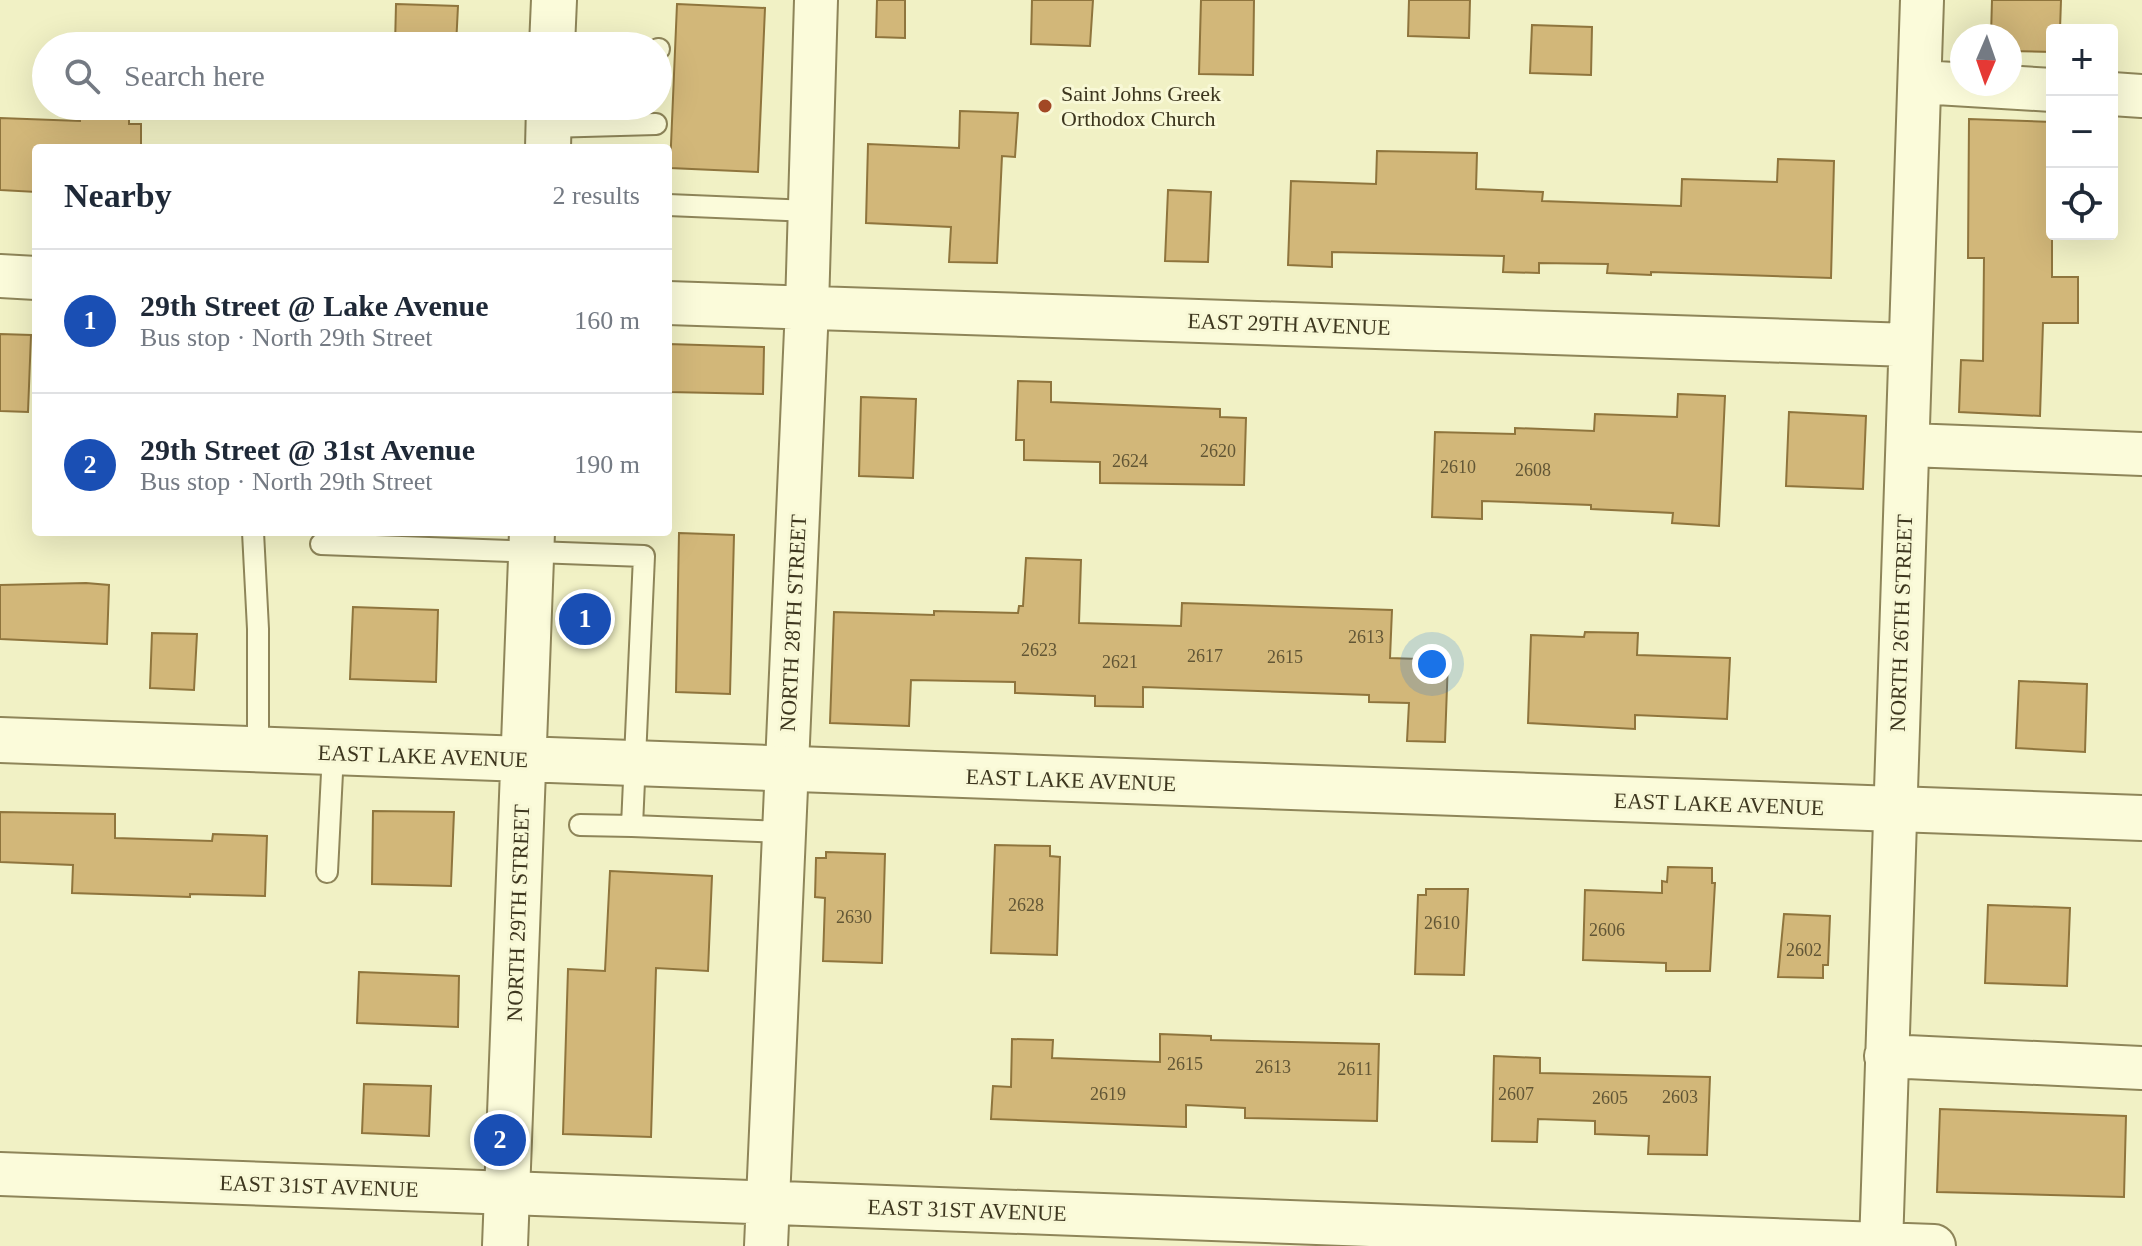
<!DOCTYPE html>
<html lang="en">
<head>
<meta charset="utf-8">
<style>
  body { margin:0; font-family:"Times New Roman",serif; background:#f2f2f3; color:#1f2937 }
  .controls { position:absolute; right:24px; top:24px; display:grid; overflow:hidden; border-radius:8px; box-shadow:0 8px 32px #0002 }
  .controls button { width:72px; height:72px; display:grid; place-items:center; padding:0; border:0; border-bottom:2px solid #e0e1e3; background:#fff; color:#1f2937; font:40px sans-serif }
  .compass { position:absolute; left:1950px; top:24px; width:72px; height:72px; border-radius:50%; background:#fff; box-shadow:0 8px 32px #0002; rotate:182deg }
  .you { position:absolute; left:1432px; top:664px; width:28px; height:28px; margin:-20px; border:6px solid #fff; border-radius:50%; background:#1a73e8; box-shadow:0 0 0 12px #1a73e833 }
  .badge { display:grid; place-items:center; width:52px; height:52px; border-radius:50%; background:#ea580c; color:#fff; font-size:26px; font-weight:700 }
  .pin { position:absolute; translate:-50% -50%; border:4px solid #fff; box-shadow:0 2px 8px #0006 }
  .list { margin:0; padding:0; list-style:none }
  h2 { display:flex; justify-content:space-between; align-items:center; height:104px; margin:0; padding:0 32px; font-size:34px }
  h2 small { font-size:26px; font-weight:400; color:#747a83 }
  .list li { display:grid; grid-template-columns:52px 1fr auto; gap:24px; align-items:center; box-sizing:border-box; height:144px; padding:0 32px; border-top:2px solid #e0e1e3 }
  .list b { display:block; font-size:30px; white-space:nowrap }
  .list p { margin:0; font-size:26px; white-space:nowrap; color:#747a83 }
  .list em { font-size:26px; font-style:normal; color:#747a83 }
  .icon { flex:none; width:44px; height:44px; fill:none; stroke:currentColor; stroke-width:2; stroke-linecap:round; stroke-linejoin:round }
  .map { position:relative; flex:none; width:2142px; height:1246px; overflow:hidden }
  .search { position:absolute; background:#fff; box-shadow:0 8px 32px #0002; left:32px; top:32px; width:640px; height:88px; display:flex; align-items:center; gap:20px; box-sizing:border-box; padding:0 28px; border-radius:44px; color:#747a83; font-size:30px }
  .panel { position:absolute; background:#fff; box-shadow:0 8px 32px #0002; left:32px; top:144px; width:640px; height:392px; border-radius:8px }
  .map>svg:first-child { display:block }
</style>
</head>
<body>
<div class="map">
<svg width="2142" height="1246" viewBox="0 0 2142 1246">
  <rect width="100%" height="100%" fill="#f1f1c5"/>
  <path fill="#d2b779" stroke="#8f753d" stroke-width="2" d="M877,0h28v38l-29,-1z
    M1032,0h61l-3,46 -59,-2z
    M1201,0h53l-1,75 -54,-1z
    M1409,0h61l-1,38 -61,-2z
    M1992,0h69l-1,30h-8v22l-42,-1v-15h-19z
    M396,4l62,2 -2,40h-61z
    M677,4l88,4 -7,164 -88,-4z
    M1532,25l60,2 -1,48 -61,-2z
    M960,111l58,2 -3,44 -13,-1 -5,107 -48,-1 2,-35 -85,-4 2,-79 91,4z
    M80,116l49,2v6h12v24h-105v44l-36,-2v-72l80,3z
    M1969,119l83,3v155h26v46h-35l-3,93 -81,-4 2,-52 22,1 1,-103h-16z
    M1377,151l100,2 -1,36 67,3 -1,9 139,5 1,-27 95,3 1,-23 56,2 -3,117 -180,-6v3l-44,-2 1,-9 -69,-1v10l-36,-1 1,-16 -172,-4v15l-44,-2 3,-84 85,3z
    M1168,190l43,2 -3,70 -43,-1z
    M0,334l31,1 -3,77 -28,-1z
    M668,344l96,3 -1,47 -95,-2z
    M1018,381l33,1v20l169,7v8l26,1 -2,67 -144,-2v-21l-76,-2v-20h-8z
    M1678,394l47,2 -6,130 -47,-3 1,-10 -82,-4v-4l-109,-4v18l-50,-2 3,-85 80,2v-6l79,3 1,-17 82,3z
    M861,397l55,2 -3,79 -54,-2z
    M1789,412l77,4 -3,73 -77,-3z
    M679,533l55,2 -4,159 -54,-2z
    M1026,558l55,2 -2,63 102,3 1,-23 210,7 -2,48 58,2 -3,82 -38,-1 2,-38 -40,-1v-7l-226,-8v20l-48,-1v-10l-80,-3v-11l-104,-2 -2,46 -79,-3 4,-111 100,3v-4l84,2 1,-7h4z
    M86,583l23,2 -2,59 -107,-5v-54z
    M353,607l85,3 -2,72 -86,-3z
    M1585,632l53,1 -1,22 93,3 -3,61 -92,-4v14l-107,-6 3,-88 53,2z
    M152,633l45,1 -3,56 -44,-2z
    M2019,681l68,3 -2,68 -69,-4z
    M373,811l81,1 -3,74 -79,-2z
    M0,812l115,2v24l97,3 1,-7 54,2 -2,60 -75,-2v3l-118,-4 1,-28 -73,-3z
    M995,845l55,1v10l10,1 -3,98 -66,-2z
    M826,852l59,2 -3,109 -59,-2 2,-63 -10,-1 1,-39h10z
    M1668,867l44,1v15h3l-5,88h-44v-8l-83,-3 2,-70 77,3v-12l5,1z
    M610,871l102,5 -4,95 -52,-3 -5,169 -88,-3 5,-165 37,2z
    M1426,889h42l-4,86 -49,-1 3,-79h8z
    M1988,905l82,3 -3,78 -82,-3z
    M1784,914l46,2 -2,49h-5v13l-45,-1z
    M359,972l100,4 -1,51 -101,-4z
    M1160,1034l51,2v4l168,4 -2,77 -132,-3v-10l-59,-3v22l-195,-8 2,-33 18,1 1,-48 41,1 -1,18 108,4z
    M1494,1056l46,2v15l170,4 -3,78 -59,-1 1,-18 -54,-2v-13l-57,-2 -1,23 -45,-1z
    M364,1084l67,2 -2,50 -67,-3z
    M1940,1109l186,7 -2,81 -187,-5z"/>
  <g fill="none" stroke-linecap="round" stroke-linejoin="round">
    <defs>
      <path id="service" d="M552,44l36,2
        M658,49h1
        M548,127l108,-3
        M668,205l142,6
        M253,532l5,97v121
        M321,544l323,12 -12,270 152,6
        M580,825l52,1
        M327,872l6,-119"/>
      <path id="minor" d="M1920,82l132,8
        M2112,94l30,2
        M0,276l36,2
        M668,303l1241,42
        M1909,445l233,9
        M1886,1056l256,12
        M0,1174l1934,72
        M766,1246l41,-939 9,-307
        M1881,1246l41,-1246"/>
      <path id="tertiary" d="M552,46l2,-46
        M548,148l1,-42
        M0,740l2142,78
        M505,1246l27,-714"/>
    </defs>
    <use href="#service" stroke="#8e8559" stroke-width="24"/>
    <use href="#minor" stroke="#8e8559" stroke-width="46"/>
    <use href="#tertiary" stroke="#8e8559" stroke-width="48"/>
    <use href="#service" stroke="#fbfbda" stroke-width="20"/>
    <use href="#minor" stroke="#fbfbda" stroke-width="42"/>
    <use href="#tertiary" stroke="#fbfbda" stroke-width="44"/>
  </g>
  <circle fill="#a24825" stroke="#f8f8d6" stroke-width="3" cx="1045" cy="106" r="8"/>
  <g text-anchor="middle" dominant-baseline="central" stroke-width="6" stroke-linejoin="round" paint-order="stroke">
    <g font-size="18" fill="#625635">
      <text x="1218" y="451">2620</text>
      <text x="1130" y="461">2624</text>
      <text x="1458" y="467">2610</text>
      <text x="1533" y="470">2608</text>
      <text x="1366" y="637">2613</text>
      <text x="1039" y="650">2623</text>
      <text x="1205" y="656">2617</text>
      <text x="1285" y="657">2615</text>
      <text x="1120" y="662">2621</text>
      <text x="1026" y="905">2628</text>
      <text x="854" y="917">2630</text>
      <text x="1442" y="923">2610</text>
      <text x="1607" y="930">2606</text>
      <text x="1804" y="950">2602</text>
      <text x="1185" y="1064">2615</text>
      <text x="1273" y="1067">2613</text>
      <text x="1355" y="1069">2611</text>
      <text x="1108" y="1094">2619</text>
      <text x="1516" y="1094">2607</text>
      <text x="1680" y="1097">2603</text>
      <text x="1610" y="1098">2605</text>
    </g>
    <g font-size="22" fill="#3d361e" stroke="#f8f8d6" text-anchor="start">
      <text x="1061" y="93">Saint Johns Greek<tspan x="1061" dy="25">Orthodox Church</tspan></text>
    </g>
    <g font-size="22" fill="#3d361e" stroke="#f8f8d6">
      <text transform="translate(1289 324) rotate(2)">EAST 29TH AVENUE</text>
      <text transform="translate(793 623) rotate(-87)">NORTH 28TH STREET</text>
      <text transform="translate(1901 623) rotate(-88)">NORTH 26TH STREET</text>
      <text transform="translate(423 756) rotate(2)">EAST LAKE AVENUE</text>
      <text transform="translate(1071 780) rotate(2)">EAST LAKE AVENUE</text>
      <text transform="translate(1719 804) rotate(2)">EAST LAKE AVENUE</text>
      <text transform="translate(518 913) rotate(-88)">NORTH 29TH STREET</text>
      <text transform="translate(319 1186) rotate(2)">EAST 31ST AVENUE</text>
      <text transform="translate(967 1210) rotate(2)">EAST 31ST AVENUE</text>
    </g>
  </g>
</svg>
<div class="controls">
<button>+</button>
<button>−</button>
<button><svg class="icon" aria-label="locate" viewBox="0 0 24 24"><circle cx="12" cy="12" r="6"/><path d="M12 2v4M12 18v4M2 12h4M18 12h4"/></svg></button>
</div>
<svg class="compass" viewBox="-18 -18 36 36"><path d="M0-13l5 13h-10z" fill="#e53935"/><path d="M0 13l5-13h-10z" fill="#747a83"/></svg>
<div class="you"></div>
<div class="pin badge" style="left:585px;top:619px;background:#1a4fb4">1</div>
<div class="pin badge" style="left:500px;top:1140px;background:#1a4fb4">2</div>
<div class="search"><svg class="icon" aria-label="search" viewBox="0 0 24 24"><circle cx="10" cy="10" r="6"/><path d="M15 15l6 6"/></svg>Search here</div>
<section class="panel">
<h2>Nearby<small>2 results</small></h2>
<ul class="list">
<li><span class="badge" style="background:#1a4fb4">1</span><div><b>29th Street @ Lake Avenue</b><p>Bus stop · North 29th Street</p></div><em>160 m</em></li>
<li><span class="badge" style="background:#1a4fb4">2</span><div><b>29th Street @ 31st Avenue</b><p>Bus stop · North 29th Street</p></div><em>190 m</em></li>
</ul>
</section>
</div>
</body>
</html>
